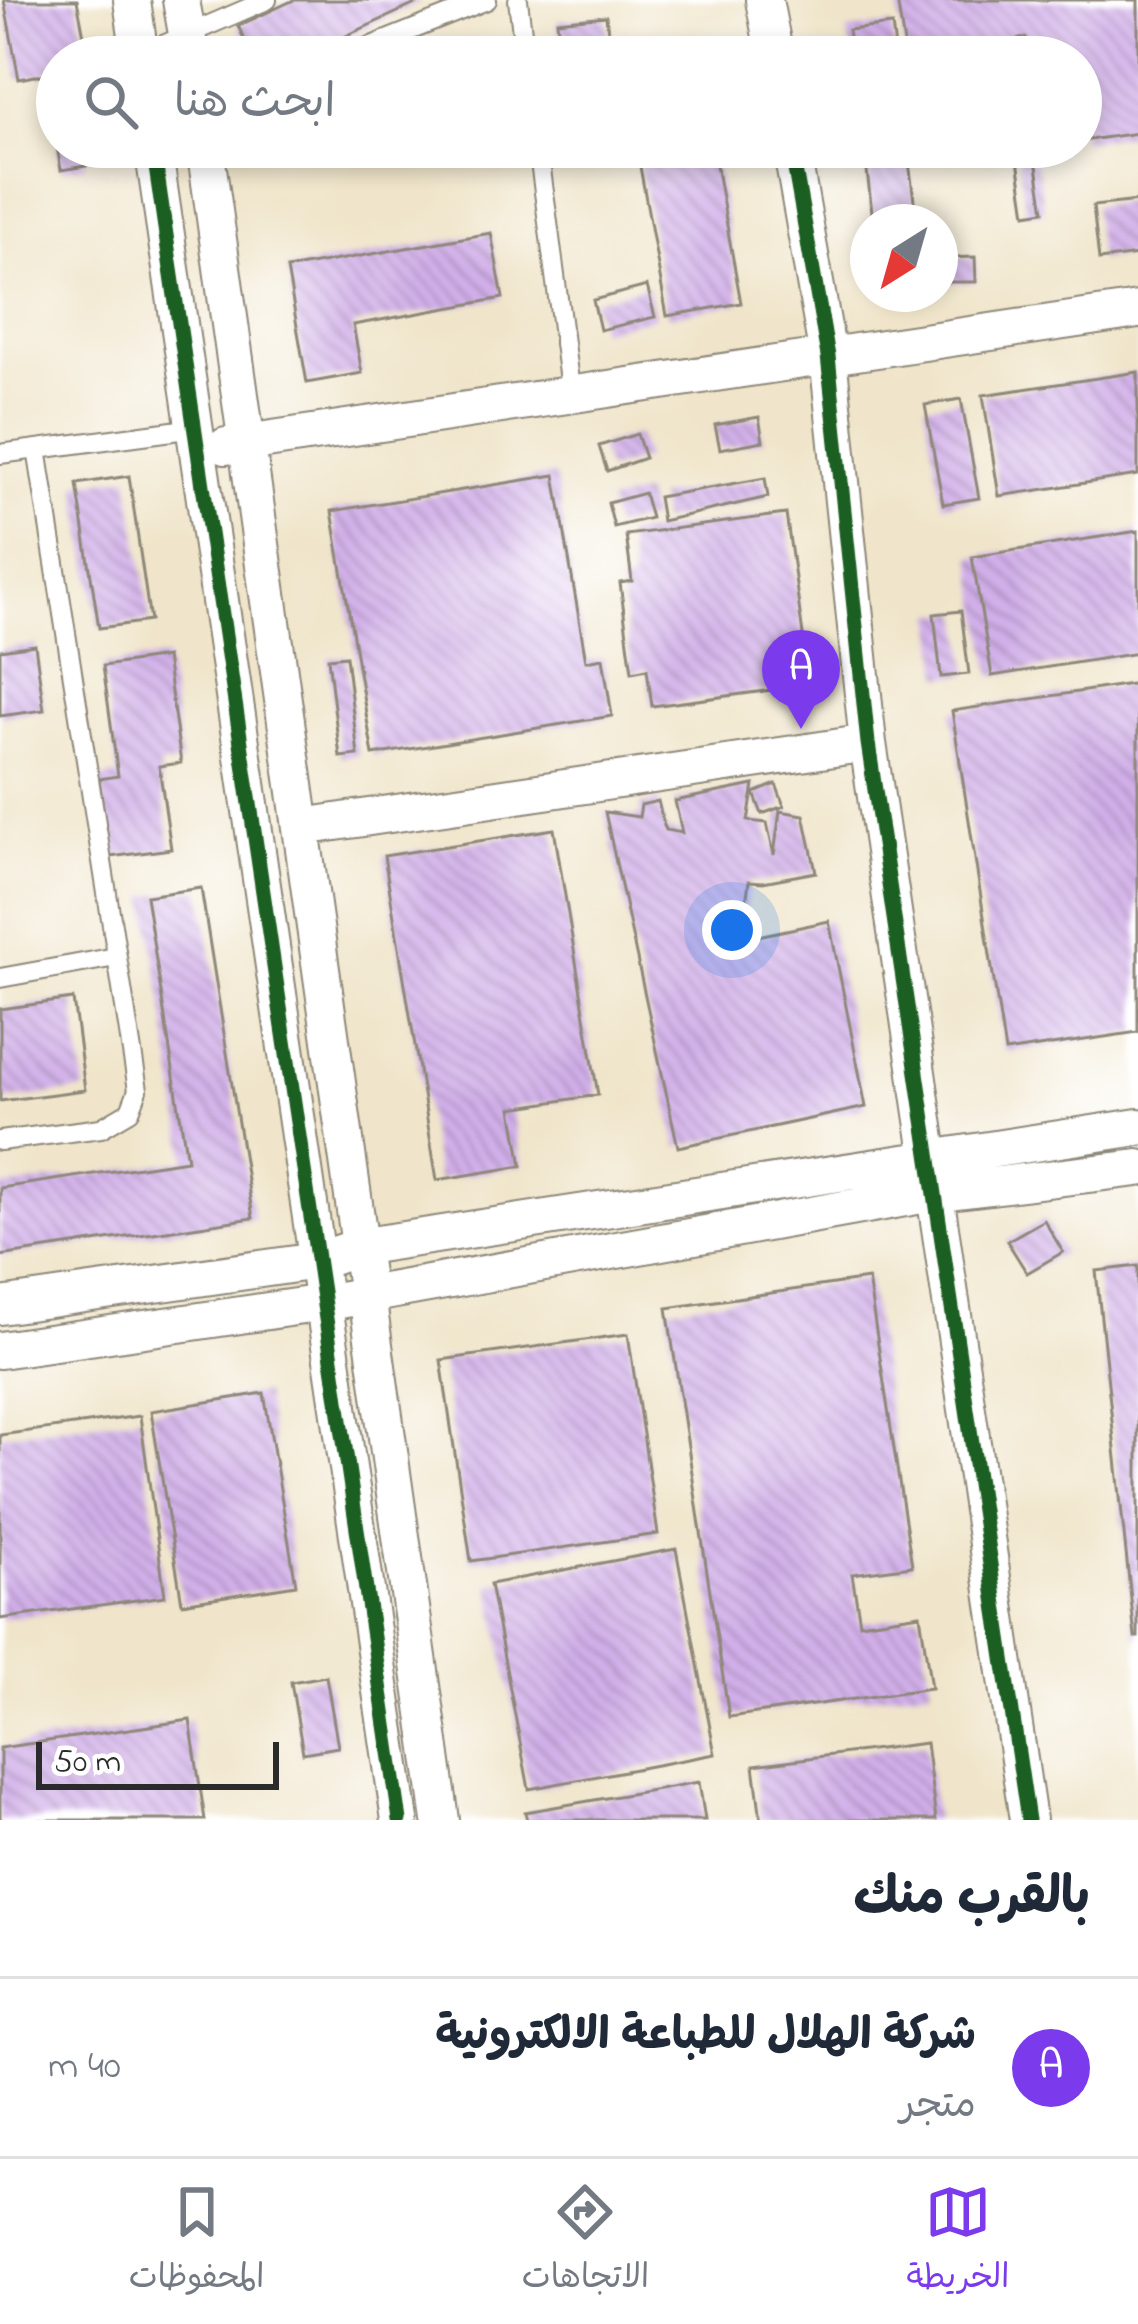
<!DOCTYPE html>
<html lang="ar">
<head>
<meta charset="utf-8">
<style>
  body { margin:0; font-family:"Indie Flower","Playpen Sans Arabic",sans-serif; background:#f6f6f7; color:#1f2937; direction:rtl }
  .compass { position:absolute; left:850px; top:204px; width:108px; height:108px; border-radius:50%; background:#fff; box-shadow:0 6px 18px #0003; rotate:217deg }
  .scale { position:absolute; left:36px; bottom:30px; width:243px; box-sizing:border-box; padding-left:12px; border:6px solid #2b2b2b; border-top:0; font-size:33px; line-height:42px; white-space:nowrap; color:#2b2b2b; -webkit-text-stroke:9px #fff; paint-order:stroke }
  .you { position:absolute; left:732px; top:930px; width:42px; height:42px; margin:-30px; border:9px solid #fff; border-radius:50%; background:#1a73e8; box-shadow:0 0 0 18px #1a73e833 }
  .badge { display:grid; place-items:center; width:78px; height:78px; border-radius:50%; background:#7c3aed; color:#fff; font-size:39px; font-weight:700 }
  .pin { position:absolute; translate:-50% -99px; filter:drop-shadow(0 3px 6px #0008) }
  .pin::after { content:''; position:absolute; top:63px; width:42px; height:36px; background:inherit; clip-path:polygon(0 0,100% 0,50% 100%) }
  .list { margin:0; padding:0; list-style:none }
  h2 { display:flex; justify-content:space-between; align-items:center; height:156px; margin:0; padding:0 48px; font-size:51px }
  h2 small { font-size:39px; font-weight:400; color:#747a83 }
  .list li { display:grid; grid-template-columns:78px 1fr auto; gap:36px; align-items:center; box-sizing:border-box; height:180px; padding:0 48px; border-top:3px solid #e0e1e3 }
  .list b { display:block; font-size:45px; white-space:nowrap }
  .list p { margin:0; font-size:39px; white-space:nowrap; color:#747a83 }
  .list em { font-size:39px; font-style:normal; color:#747a83 }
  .icon { flex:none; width:66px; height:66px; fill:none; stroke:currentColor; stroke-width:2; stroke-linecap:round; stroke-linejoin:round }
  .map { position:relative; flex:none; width:1138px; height:1820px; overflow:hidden; direction:ltr }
  .search { position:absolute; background:#fff; box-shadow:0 6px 18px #0003; left:36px; right:36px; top:36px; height:132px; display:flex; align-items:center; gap:30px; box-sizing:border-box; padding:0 42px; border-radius:66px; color:#747a83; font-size:45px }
  .sheet { height:336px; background:#fff }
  nav { display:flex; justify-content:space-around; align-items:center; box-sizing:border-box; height:168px; border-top:3px solid #e0e1e3; background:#fff; font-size:33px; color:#747a83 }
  nav a { display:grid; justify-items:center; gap:6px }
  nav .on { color:#7c3aed }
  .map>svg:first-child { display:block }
</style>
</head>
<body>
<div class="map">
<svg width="1138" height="1820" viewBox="0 0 1138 1820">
  <defs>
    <pattern id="building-back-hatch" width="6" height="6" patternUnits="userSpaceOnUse" patternTransform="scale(3)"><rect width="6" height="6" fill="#d1afe9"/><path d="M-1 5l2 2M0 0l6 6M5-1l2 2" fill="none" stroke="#aa8fbd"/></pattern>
  </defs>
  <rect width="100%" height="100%" fill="#fff"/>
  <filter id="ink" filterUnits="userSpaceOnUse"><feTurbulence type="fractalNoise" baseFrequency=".00833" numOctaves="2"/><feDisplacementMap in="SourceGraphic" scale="24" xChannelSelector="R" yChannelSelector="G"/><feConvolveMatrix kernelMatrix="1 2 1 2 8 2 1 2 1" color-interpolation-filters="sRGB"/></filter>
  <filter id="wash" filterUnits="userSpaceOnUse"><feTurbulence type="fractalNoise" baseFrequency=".004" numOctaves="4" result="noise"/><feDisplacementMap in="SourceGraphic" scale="48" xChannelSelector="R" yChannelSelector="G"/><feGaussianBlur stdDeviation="2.7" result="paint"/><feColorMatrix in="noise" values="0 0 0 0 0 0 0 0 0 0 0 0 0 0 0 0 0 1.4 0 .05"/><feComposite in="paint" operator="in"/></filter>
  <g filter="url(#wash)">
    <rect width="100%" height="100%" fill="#f0e5ca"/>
    <g id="blocks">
      <path fill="url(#building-back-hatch)" d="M4,0h73l11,57h-31v15l-38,7z
        M294,0h130l-124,57h-47l-15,-31z
        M897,0h241v133l-57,8v-84h-52l-3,-19 -8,1 3,18h-115z
        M606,16l5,41h-50l-4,-36z
        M892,25l4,32h-44l-4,-27z
        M57,147h25l4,19 -25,4z
        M864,147h43l9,68 -43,5z
        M1016,147h18l10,64 -18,3z
        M713,148l28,155 -74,13 -28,-155z
        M1138,201v54l-39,5 -6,-54z
        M491,233l12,65 -150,27 9,48 -55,10 -20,-114z
        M975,257l1,25h-36v-24z
        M647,286l8,31 -55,13 -7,-30z
        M1138,372v103l-139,21 -16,-101z
        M961,399l18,99 -36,6 -18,-99z
        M759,417l4,24 -43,8 -5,-24z
        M637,434l8,24 -38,13 -8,-25z
        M555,475l31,186 17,-3 9,58 -239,39 -41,-244z
        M129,476l21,145 -51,7 -22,-144z
        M765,478l3,19 -106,24 -4,-24z
        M644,493l7,25 -37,9 -6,-24z
        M786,514l24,171 -158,21 -5,-37 -15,3 -12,-89 12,-2 -6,-46z
        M1138,531v122l-146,23 -20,-119z
        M961,611l8,63 -28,3 -7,-63z
        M35,645l9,65 -44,6v-66z
        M346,656l12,99 -18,2 -12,-99z
        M166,657l15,106 -22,3 12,83 -61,8 -11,-78 19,-3 -15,-110z
        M1138,683v349l-133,20 -53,-341z
        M776,784l8,22 -22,8 -8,-21z
        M754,785l-6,36 19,2 7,32 6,-44 24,4 12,57 -53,10 -14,-1 -4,31 -29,-5 -4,28 27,5 90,-19 37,186 -188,40 -73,-335 34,5 2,-12 17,-4 7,29 17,3 -7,-32z
        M554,829l44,266 -86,13 10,58 -85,14 -53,-324z
        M201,888l52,330 -253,38v-68l187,-28 -41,-264z
        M73,999l12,91 -85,11v-92z
        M1044,1220l19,32 -36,21 -20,-32z
        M1138,1266v371h-3l-39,-366z
        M868,1279l44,287 -60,8 8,49 60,-9 11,74 -202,29 -62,-409z
        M628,1334l30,200 -187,27 -30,-201z
        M264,1393l32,192 -114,18 -31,-192z
        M140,1416l25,180 -165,23v-184z
        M676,1549l39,205 -186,35 -39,-205z
        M326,1676l12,71 -35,6 -12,-71z
        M190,1720l15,100h-205v-72z
        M926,1743l10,77h-175l-7,-55z
        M699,1782l6,38h-178l-2,-8z"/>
    </g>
  </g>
  <g filter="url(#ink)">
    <use href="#blocks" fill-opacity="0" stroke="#8e887a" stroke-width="3"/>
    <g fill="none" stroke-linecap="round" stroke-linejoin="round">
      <defs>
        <path id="lane" d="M518,0l7,57
          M140,55l127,-55
          M344,57l143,-57
          M538,147l33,249
          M0,454l195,-26
          M0,978l116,-21
          M0,1141l101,-13 29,-17 8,-21 -101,-641"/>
        <path id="street" d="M132,0l8,57
          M181,0l10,57
          M764,0l11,57
          M153,147l247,1673
          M205,147l236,1673
          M791,147l37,209 40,387 160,1077
          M226,446l912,-136
          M302,827l566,-84
          M0,1306l317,-45 41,-14 780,-120
          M0,1350l323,-47 610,-110 205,-25"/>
      </defs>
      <use href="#lane" stroke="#8e887a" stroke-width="22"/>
      <use href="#street" stroke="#8e887a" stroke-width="40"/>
      <use href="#lane" stroke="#fff" stroke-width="18"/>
      <use href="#street" stroke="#fff" stroke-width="36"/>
      <defs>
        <path id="cycleway" d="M153,147l247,1673
          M791,147l37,209 40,387 160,1077"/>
      </defs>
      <use href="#cycleway" stroke="#fff" stroke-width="22"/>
      <use href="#cycleway" stroke="#1b5e20" stroke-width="15"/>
    </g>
  </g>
</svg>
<svg class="compass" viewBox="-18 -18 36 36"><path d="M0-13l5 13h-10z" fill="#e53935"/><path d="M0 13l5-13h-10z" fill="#747a83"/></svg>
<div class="scale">50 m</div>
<div class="you"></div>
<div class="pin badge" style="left:801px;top:729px">A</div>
<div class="search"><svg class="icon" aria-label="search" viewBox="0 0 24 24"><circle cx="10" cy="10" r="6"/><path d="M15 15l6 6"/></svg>ابحث هنا</div>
</div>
<section class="sheet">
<h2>بالقرب منك<small></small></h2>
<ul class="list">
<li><span class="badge">A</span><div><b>شركة الهلال للطباعة الالكترونية</b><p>متجر</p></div><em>40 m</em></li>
</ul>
</section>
<nav>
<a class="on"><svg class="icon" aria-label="map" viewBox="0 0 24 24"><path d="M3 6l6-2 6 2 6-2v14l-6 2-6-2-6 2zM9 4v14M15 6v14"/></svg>الخريطة</a>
<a><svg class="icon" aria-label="directions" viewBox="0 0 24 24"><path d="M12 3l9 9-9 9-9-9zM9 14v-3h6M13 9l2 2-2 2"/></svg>الاتجاهات</a>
<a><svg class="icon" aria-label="saved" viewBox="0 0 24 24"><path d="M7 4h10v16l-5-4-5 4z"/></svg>المحفوظات</a>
</nav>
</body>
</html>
